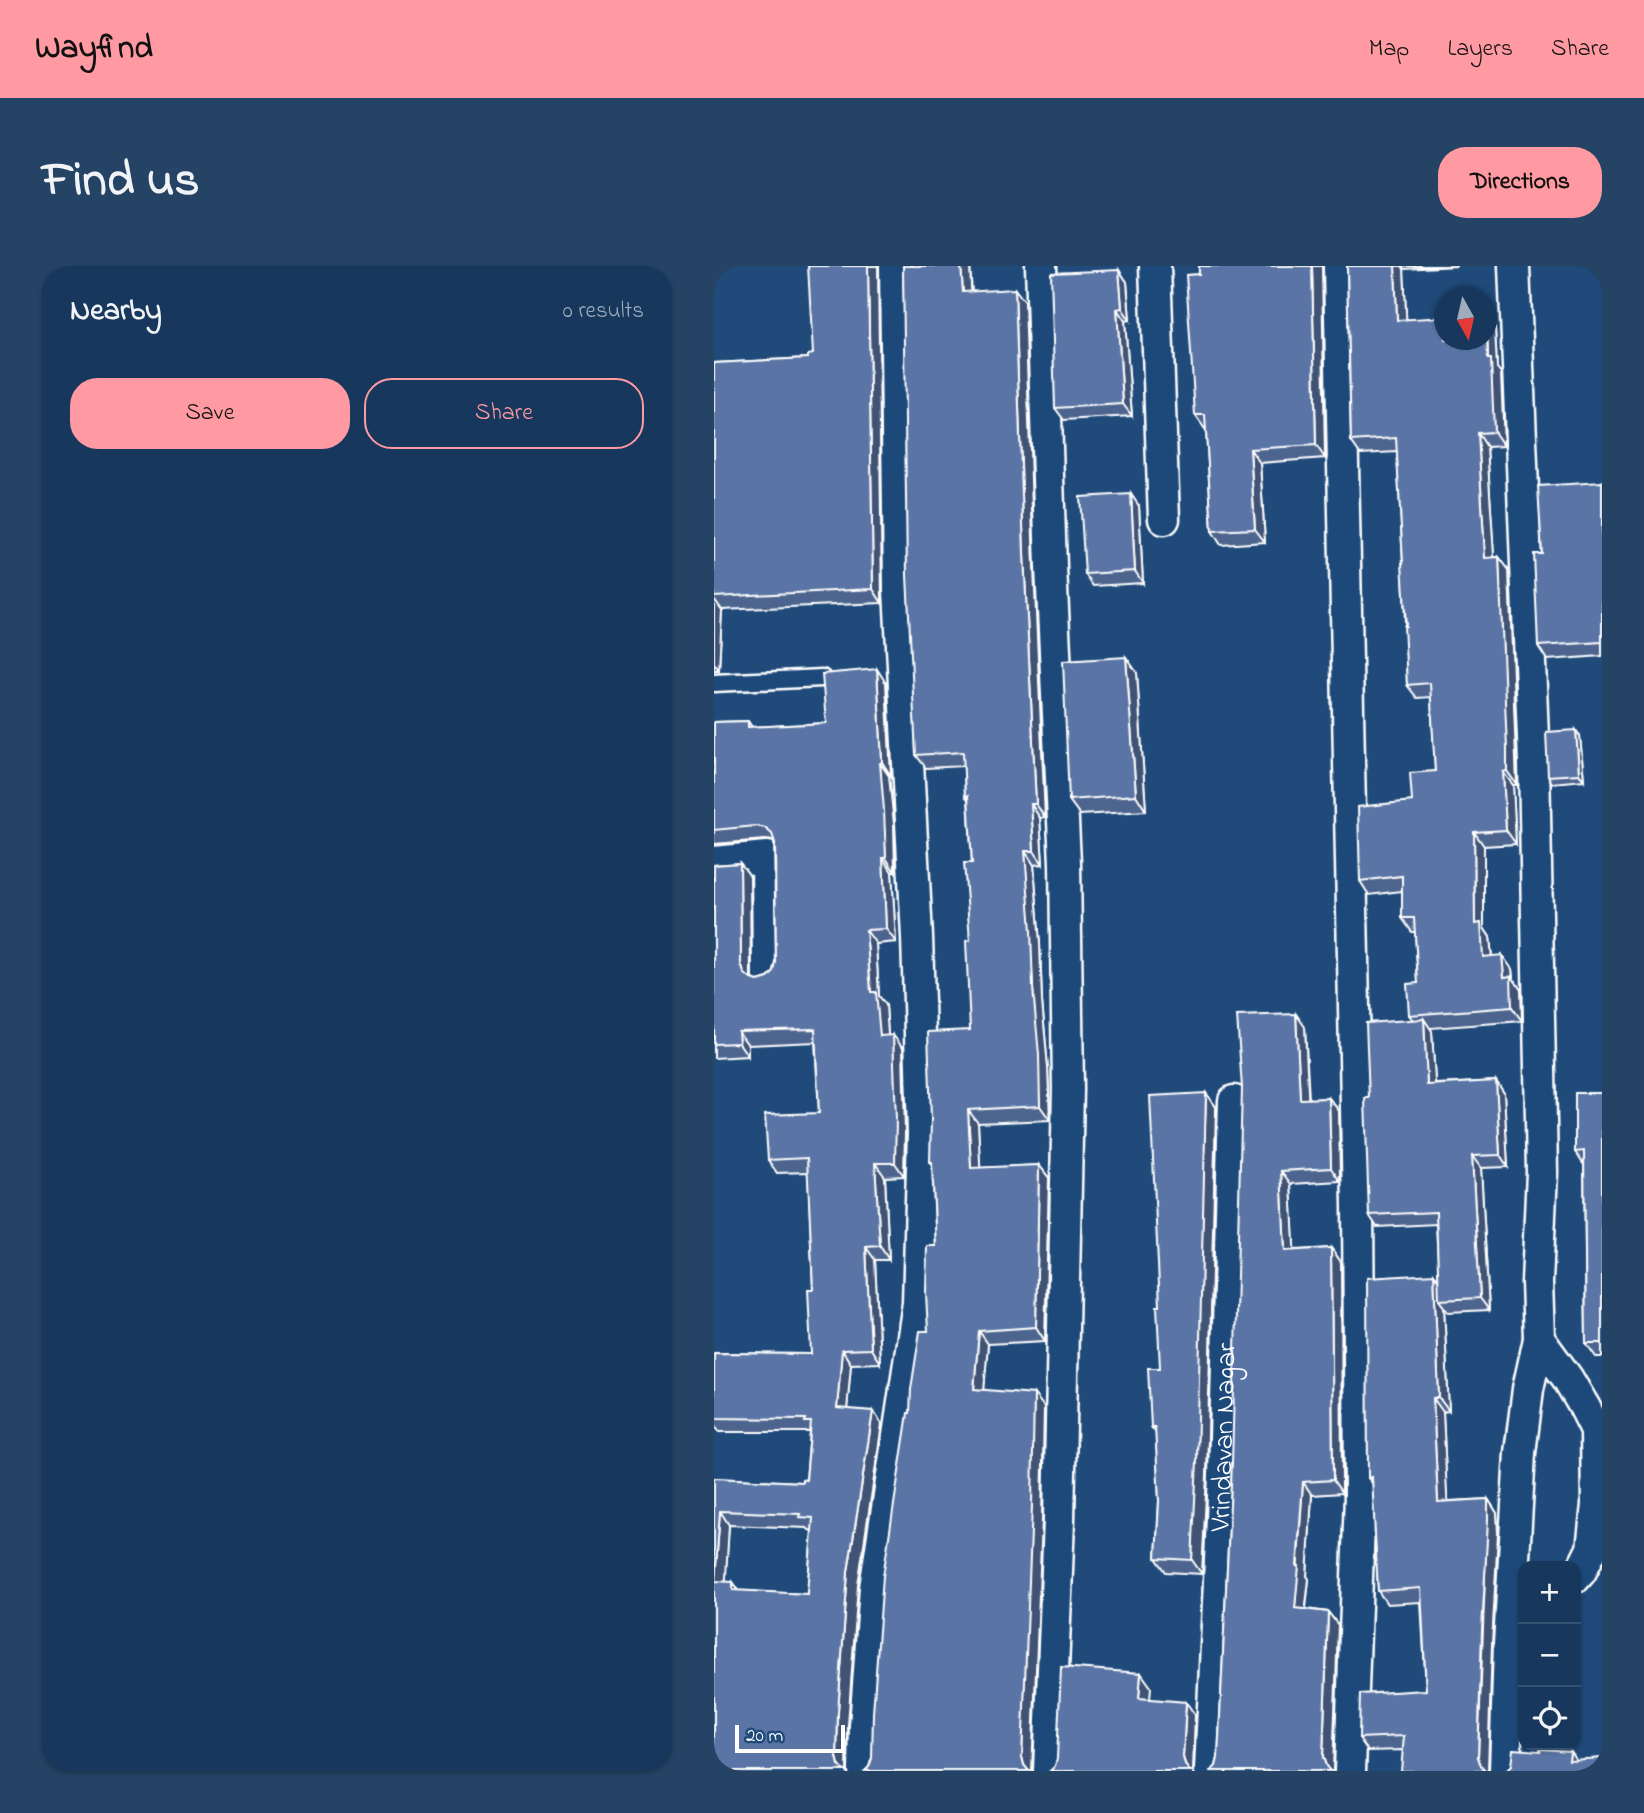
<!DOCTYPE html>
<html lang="en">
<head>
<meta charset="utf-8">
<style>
  body { margin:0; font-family:"Indie Flower",sans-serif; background:#244365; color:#f1f3f6 }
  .controls { position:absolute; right:21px; bottom:21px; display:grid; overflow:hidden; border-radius:14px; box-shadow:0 2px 5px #0004 }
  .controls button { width:63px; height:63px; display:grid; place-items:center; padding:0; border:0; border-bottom:2px solid #365272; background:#17385c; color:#f1f3f6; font:35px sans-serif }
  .compass { position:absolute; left:720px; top:21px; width:63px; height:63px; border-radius:50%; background:#17385c; box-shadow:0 2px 5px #0004; rotate:172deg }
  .scale { position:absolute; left:21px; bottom:18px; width:110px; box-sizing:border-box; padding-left:7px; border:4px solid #fff; border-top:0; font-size:19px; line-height:24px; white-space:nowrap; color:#fff; -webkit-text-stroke:5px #1f4a7a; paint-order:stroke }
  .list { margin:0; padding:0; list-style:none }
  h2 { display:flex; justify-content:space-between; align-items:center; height:91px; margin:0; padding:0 28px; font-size:30px }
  h2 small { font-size:23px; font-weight:400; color:#9eacbb }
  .actions { display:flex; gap:14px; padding:21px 28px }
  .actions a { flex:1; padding:16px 0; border:2px solid #ff9aa2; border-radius:28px; text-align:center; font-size:24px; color:#ff9aa2 }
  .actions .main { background:#ff9aa2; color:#111 }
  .icon { flex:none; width:38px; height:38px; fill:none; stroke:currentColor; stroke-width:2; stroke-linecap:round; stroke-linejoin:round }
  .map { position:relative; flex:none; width:888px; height:1505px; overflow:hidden; border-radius:28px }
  header { display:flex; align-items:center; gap:42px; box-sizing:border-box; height:98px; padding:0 35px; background:#ff9aa2; color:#111 }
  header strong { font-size:33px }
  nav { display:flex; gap:38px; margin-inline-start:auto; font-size:24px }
  .intro { display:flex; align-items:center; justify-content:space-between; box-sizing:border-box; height:168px; padding:0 42px }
  h1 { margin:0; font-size:49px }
  .button { padding:18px 32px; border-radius:28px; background:#ff9aa2; color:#111; font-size:24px; font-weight:700 }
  main { display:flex; gap:42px; padding:0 42px }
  aside { flex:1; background:#17385c; border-radius:28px; box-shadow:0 2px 5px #0004 }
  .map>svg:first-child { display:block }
</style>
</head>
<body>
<header>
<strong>Wayfind</strong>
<nav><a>Map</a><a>Layers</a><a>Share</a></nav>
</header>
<div class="intro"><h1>Find us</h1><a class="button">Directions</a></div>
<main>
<aside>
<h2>Nearby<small>0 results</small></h2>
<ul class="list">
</ul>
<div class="actions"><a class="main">Save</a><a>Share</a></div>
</aside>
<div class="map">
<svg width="888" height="1505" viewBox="0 0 888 1505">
  <rect width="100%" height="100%" fill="#1f4a7a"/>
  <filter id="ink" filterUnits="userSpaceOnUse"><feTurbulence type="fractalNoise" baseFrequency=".0143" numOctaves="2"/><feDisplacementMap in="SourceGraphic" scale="14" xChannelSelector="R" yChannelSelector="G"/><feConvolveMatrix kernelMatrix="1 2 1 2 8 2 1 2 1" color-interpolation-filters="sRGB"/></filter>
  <g filter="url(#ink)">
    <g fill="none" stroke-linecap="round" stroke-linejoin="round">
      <defs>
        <path id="lane" d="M0,417l108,-5"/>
        <g id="street">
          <path d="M327,0l10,301 14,296 3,226 -9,431 -10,251"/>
          <path d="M441,0l9,253"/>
          <path d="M625,0l19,939 2,290 -10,276"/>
          <path d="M800,0l20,496 8,410 -5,110 2,57 29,40 17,29 11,22 1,75 -5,44 -11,22 -5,6"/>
          <path d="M0,596l53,-5 1,120"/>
          <path d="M150,1505l1,-45 10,-138 43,-285 5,-170 -6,-196 -18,-348 -4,-323"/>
          <path id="s1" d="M496,1505l14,-295 10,-375"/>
          <path d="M791,1505l4,-126 11,-192 8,-64 11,-50"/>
        </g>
      </defs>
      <use href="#lane" stroke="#fff" stroke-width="21"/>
      <use href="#street" stroke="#fff" stroke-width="35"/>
      <use href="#lane" stroke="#1f4a7a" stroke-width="16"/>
      <use href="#street" stroke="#1f4a7a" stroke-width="30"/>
    </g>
    <path fill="#4d658e" stroke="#fff" stroke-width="2" fill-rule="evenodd" d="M164,0l4,337 -160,7 -3,60h-5v-307l94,-5 5,-4z
      M189,0h67l2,26 53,10 9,266 11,249 -5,1 3,46 -9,1 6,79 2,57 6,67 2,52 -72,3 2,45 59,-3 10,13 -4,163 -57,3 -4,46 60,17 -2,112 -10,252h-167l4,-4 3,-9 38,-345 18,-82 8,-85 -4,-81 -2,-3 40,-132v-90l2,-77 -4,-64 -3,-3 -1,-30 -38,2 -10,-13z
      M485,0h123l3,192 -65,5 5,79 -44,3 -9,-14 -6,-102h-1l-10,-14z
      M633,0h110l-53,3 2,50 81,21v-24l8,12 2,40 4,5 3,73 -17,1 7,110h5l10,13 8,193v22h-4l3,59 -32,2v82l6,9 2,19 20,13 1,9 8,12 1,31 -92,7 2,3 3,53 61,-3 8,12 4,74 -27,1 8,142 -41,2 -4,-5 5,104 -6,1 4,89 41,-2 9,14 1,20 -6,111 -4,127 -85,-21 -35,1 -9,-13 67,-48 -5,-88 -34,2 -9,-13 -5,-107 -5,-6 66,-204 5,6 -3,-56 -59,3 -8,-12v-117l44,-78 -4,-5 9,-32 -3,-51h-3l-10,-14v-27l-33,4 -9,-14 52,-80 23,-30 -4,-74 -14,1 -10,-13 -4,-122 -6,-111 -37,2 -9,-13z
      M405,4l8,12 3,38 -5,1 7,95 -68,4 -9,-12z
      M888,216v174l-55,4 -9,-14 4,-92z
      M425,240l4,77 -50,3 -8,-12z
      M412,391l11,16 9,138 -66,4 -11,-15z
      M172,417l5,93h-2l5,48 1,48h-3l4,70 -20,2 3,52 7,9 2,30 15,13 2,85 -1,43 -19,1 4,83h-14l5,103 -29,1 -4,45 35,15 -24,161 -10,141 -1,45h-133v-293l88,4 4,-2 4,-48h-91l-5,-8v-71l97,1 2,-65 -5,-117 -31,1 -9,-13 51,-47 -4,-71 -67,3v11l-34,2v-193l26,-2 10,13 1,103 7,2 10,-3 6,-6 2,-9 -2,-122 -9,-1 -51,4v-122l34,-1 4,6 74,-4zM15,1259l78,3 2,2 3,1 -5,63 -68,-3 -6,-9h-8z
      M866,470l4,44 -32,3 -4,-7z
      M591,761l4,72 20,-1 10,13 1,70 -49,3 3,66 37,-2 10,14 1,231 -30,2 -5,81 2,3 -3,30 22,3 10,13 -5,146 -117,-5 2,-8 14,-295z
      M492,827l10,14 -9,368 -5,99 -36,-2 -10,-14 3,-57 -3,-68 -5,-6 9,-59v-62z
      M888,827v264h-6l-10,-14 -2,-178 -9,-13z"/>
    <path fill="#3f5274" stroke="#fff" stroke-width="2" d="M154,0h10l4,337 -9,-14z
      M247,0h9l2,40 -9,-14z
      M598,0h10l3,192 -9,-13z
      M681,0h7l2,3 3,64 -10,-13z
      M405,4l8,12 3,38 -8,-12z
      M301,23l10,13 9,266 11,249 -9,-13 -12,-250z
      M403,43l8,12 7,95 -9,-12z
      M773,50l8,12 2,40 4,5 3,73 -10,-14 -6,-73z
      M764,167l9,14 8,124 -10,-13z
      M536,183l10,14 5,79 -10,-13z
      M417,228l8,12 4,77 -8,-12z
      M785,291l10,13 8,215 -10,-14z
      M0,333l8,11 -3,60 -5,-7z
      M412,391l11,16 9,138 -10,-16z
      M163,403l9,14 5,93 -9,-14z
      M862,464l4,6 4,44 -5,-6z
      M166,497l9,13 5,48 1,48 -9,-14z
      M789,506l10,13 3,59 -10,-14z
      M317,538l9,14 3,46 -9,-13z
      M760,566l10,14v82l6,9 3,33 -10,-13 -8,-33z
      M311,585l9,14 6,79 2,57 6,67 2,52 -10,-14z
      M169,592l9,14 4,70 -10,-13z
      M26,597l10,13 1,102 2,8 -9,-13 -3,-9z
      M152,664l10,14 3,52 7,9 3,44 -9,-13 -9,-44z
      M788,689l10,14 1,9 8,12 1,31 -10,-14 -8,-30z
      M582,748l9,13 4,86 -9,-14z
      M710,753l8,12 4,66 -9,-12z
      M24,765l10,14v11l-9,-13z
      M179,769l10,13 2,85 -1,43 -9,-13z
      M782,815l8,12 4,74 -8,-12z
      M492,827l10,14 -9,368 -5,99 -10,-14z
      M615,832l10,13 1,70 -9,-13z
      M254,844l10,13 3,59 -10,-14z
      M758,890l9,12 8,142 -9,-12z
      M161,897l10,14 4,83 -9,-14z
      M325,899l10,13 -4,163 -9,-14z
      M567,905l10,13 4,80 -10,-13z
      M152,981l9,13 5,103 -9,-14z
      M617,982l10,14 1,231 -9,-13z
      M720,1008l9,13 -4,13 5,7 5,104 -10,-13z
      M265,1065l9,13 -5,59 -9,-14z
      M128,1084l9,14 -5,58 -9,-14z
      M320,1128l10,13 -2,112 -10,252h-4l-4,-6 -2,-8z
      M719,1132l10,14 5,103 -10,-13z
      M159,1145l9,13 -24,161 -10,141 -1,45h-4l-4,-6 -2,-8 1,-45 10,-140z
      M589,1216l9,13 -5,81 2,3 -5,43 -9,-14z
      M774,1233l9,14 1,20 -6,111 -4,127h-4l-3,-5 -3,-9z
      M6,1245l9,14 -4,69 -10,-13z
      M19,1316l10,14 -10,-6z
      M614,1346l10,13 -5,146h-4l-3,-5 -3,-9z
      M427,1407l10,14 -2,25 -10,-14z
      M472,1436l9,13 -2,56h-4l-4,-6 -2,-8z
      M856,1485l9,13 -10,-4z"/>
    <path fill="#5a75a5" stroke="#fff" stroke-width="2" fill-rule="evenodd" d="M94,0h60l5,323 -159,8v-234l94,-5v-3l5,-1z
      M189,0h58l2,26 52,-3 9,265 12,250h-5l3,47h-9l6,80 2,57 6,67 1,51 -72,4 3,58 68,-3 -3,162 -57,4 -5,58 60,5 -2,112 -10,251 2,8 5,6h-164l4,-4 3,-9 1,-45 10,-137 25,-163h2l1,-24 9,-58h8l-2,-38 1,-47h9l-4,-84h-2l1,-43 -3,-87 42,-2 -4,-89 4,-1 -6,-77h8l-4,-68 -3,1 -2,-44 -47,3 -9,-180z
      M485,0h113l4,179 -66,4 5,80 -43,2 -7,-116h-10l-9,-140 13,-1z
      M633,0h48l2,54 48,-3v23h42v-6l1,25h3l3,73 -16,1 7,125 14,-1 8,192v22l-4,1 3,58 -32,2 1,92 6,-1 2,34 19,-2 2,22 7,-1 1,31 -103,8 -2,-31 11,-1 -4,-65h-12v-42l-42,5 -2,-74 54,-6 -2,-28 25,-2 -5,-88 -23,2 -3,-59h2l-4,-63h1l-7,-125 -45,3z
      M405,4l3,38 -5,1 6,95 -68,4 -4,-135z
      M888,216v160l-64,4 -4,-92h8l-4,-68z
      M417,228l4,77 -50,3 -5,-77z
      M412,391l10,138 -67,5 -6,-139z
      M163,403l5,93 -2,1 4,47 2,48h-3l3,71 -20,1 5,62h5l4,44 13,-1 3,85 -1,43h-20l5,83 -14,1 5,102 -29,1 -5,58 36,3 -25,161 -10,140 -1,45 2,8 5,6h-130v-293l88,4v-3l4,1 5,-58h-6l1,-3 -92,-1v-65l97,1 -3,-65h5l-6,-131 -39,2 -3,-45 54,-2 -4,-84 -77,2 1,12 -25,1v-179l26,-2 1,101 3,9 7,6 7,2 10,-3 6,-6 2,-9 -1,-120 -3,-9 -7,-6 -9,-2 -42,4v-108l34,-1v6l78,-4 -4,-49zM6,1245l80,3 -1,3 14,1 -6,76 -74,-4v-8l-18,-1z
      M862,464l3,44 -31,2 -2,-44z
      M582,748l4,85 29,-1 2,70 -50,3 4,80 46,-3 2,232 -30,2 -6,84h2l-4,42 33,4 -5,145 3,9 4,5h-119l5,-5 2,-8 14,-295 10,-375 -5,-72z
      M710,753l3,66 69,-4 4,74 -28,1 8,142 -41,2 -3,-88 -67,3 -4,-117h4l-3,-75z
      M492,827l-9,368 -5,99 -36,-2 3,-57 -4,-74h-4l-3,-59h12l-3,-62h3l-10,-210z
      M861,827h27v250h-16l-2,-192 -9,1z
      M720,1008l5,124h-6l5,104 50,-3v21l-6,111 -4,126 3,9 4,5h-84l3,-35 -45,2 1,-44 66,-4 -5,-102 -43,3 -6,-114 -4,1 -1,-200z
      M347,1401l80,6 -2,25 47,4 -3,55 2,8 5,6h-140l5,-5 2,-8z
      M799,1483l27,2v-2l30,2 -1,9 33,-2v13h-96l5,-5z"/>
  </g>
  <g text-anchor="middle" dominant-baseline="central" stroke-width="5" stroke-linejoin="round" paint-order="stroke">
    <g font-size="28" fill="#fff" stroke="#1f4a7a">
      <text stroke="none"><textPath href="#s1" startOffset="334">Vrindavan Nagar</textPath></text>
    </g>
  </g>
</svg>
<div class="controls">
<button>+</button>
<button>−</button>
<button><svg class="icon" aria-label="locate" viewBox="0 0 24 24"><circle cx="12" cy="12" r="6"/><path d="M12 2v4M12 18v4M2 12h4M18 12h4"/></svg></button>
</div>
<svg class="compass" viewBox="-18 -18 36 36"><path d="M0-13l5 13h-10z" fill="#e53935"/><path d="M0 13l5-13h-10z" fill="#9eacbb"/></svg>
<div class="scale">20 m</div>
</div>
</main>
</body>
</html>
